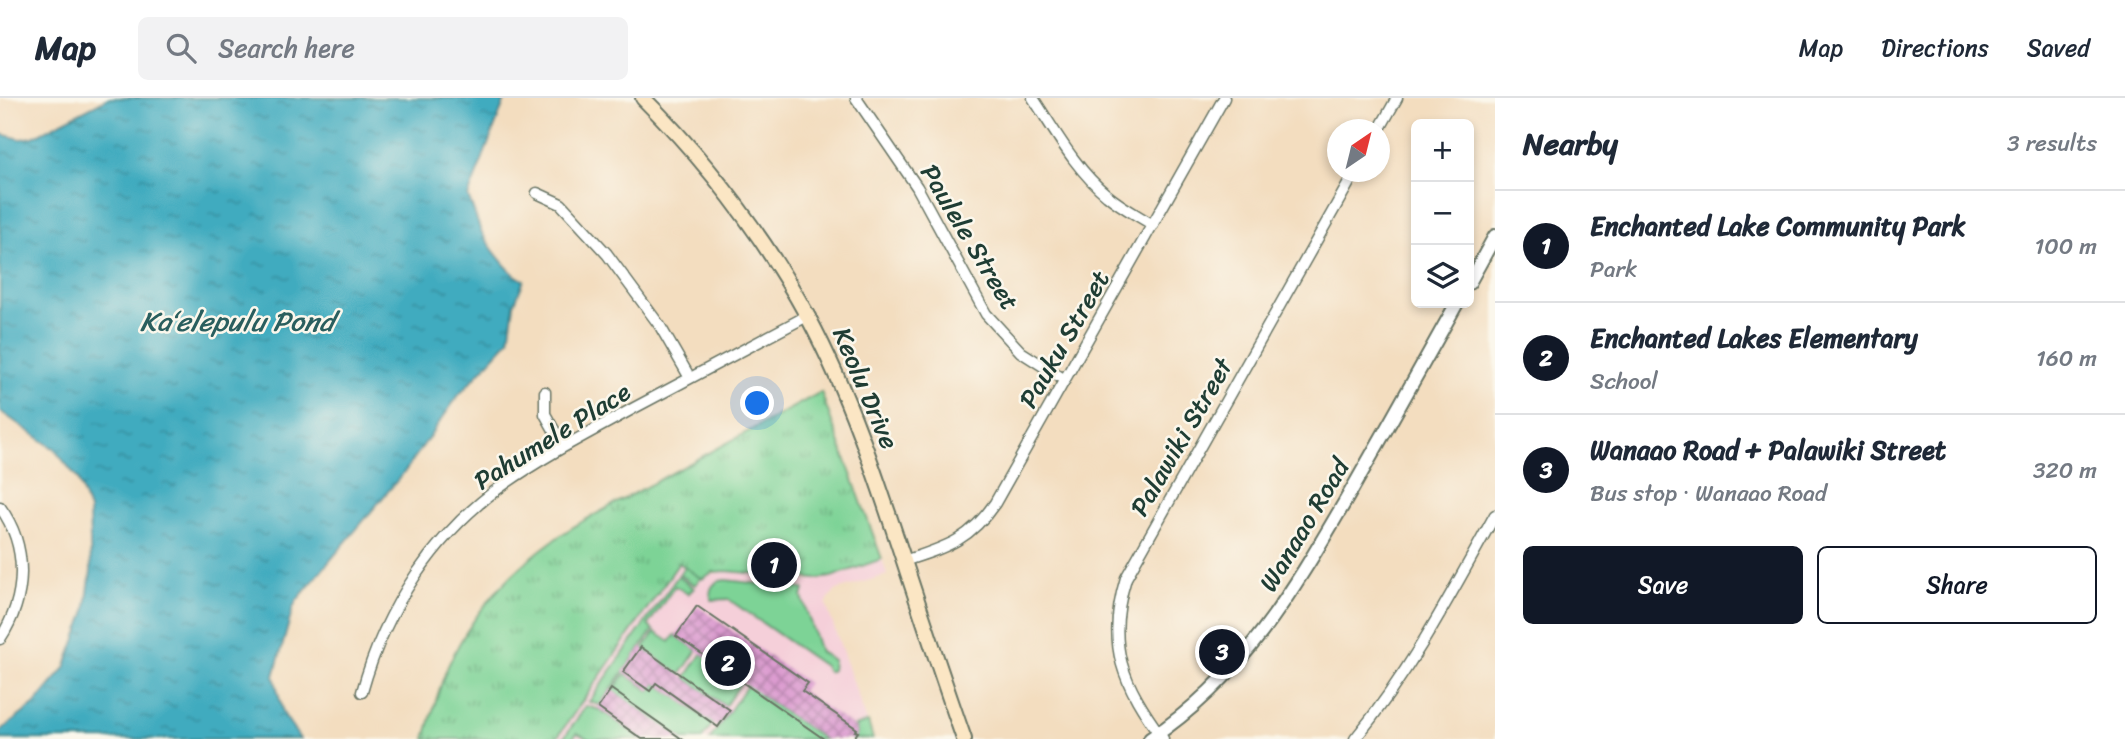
<!DOCTYPE html>
<html lang="en">
<head>
<meta charset="utf-8">
<style>
  body { margin:0; font-family:Sriracha,sans-serif; background:#f2f2f3; color:#1f2937 }
  .controls { position:absolute; right:21px; top:21px; display:grid; overflow:hidden; border-radius:10px; box-shadow:0 4px 10px #0003 }
  .controls button { width:63px; height:63px; display:grid; place-items:center; padding:0; border:0; border-bottom:2px solid #e0e1e3; background:#fff; color:#1f2937; font:35px sans-serif }
  .compass { position:absolute; left:1327px; top:21px; width:63px; height:63px; border-radius:50%; background:#fff; box-shadow:0 4px 10px #0003; rotate:35deg }
  .you { position:absolute; left:758px; top:306px; width:24px; height:24px; margin:-18px; border:5px solid #fff; border-radius:50%; background:#1a73e8; box-shadow:0 0 0 10px #1a73e833 }
  .badge { display:grid; place-items:center; width:46px; height:46px; border-radius:50%; background:#111827; color:#fff; font-size:23px; font-weight:700 }
  .pin { position:absolute; translate:-50% -50%; border:4px solid #fff; box-shadow:0 2px 7px #0006 }
  .list { margin:0; padding:0; list-style:none }
  h2 { display:flex; justify-content:space-between; align-items:center; height:91px; margin:0; padding:0 28px; font-size:30px }
  h2 small { font-size:23px; font-weight:400; color:#747a83 }
  .list li { display:grid; grid-template-columns:46px 1fr auto; gap:21px; align-items:center; box-sizing:border-box; height:112px; padding:0 28px; border-top:2px solid #e0e1e3 }
  .list b { display:block; font-size:26px; white-space:nowrap }
  .list p { margin:0; font-size:23px; white-space:nowrap; color:#747a83 }
  .list em { font-size:23px; font-style:normal; color:#747a83 }
  .actions { display:flex; gap:14px; padding:21px 28px }
  .actions a { flex:1; padding:16px 0; border:2px solid #111827; border-radius:10px; text-align:center; font-size:24px; color:#111827 }
  .actions .main { background:#111827; color:#fff }
  .icon { flex:none; width:38px; height:38px; fill:none; stroke:currentColor; stroke-width:2; stroke-linecap:round; stroke-linejoin:round }
  .map { position:relative; flex:none; width:1495px; height:641px; overflow:hidden }
  header { display:flex; align-items:center; gap:42px; box-sizing:border-box; height:98px; padding:0 35px; background:#fff; border-bottom:2px solid #e0e1e3 }
  header strong { font-size:33px }
  nav { display:flex; gap:38px; margin-inline-start:auto; font-size:24px }
  .search { width:490px; height:63px; background:#f2f2f3; display:flex; align-items:center; gap:18px; box-sizing:border-box; padding:0 24px; border-radius:10px; color:#747a83; font-size:26px }
  main { display:flex }
  aside { flex:1; background:#fff }
  .map>svg:first-child { display:block }
</style>
</head>
<body>
<header>
<strong>Map</strong>
<div class="search"><svg class="icon" aria-label="search" viewBox="0 0 24 24"><circle cx="10" cy="10" r="6"/><path d="M15 15l6 6"/></svg>Search here</div>
<nav><a>Map</a><a>Directions</a><a>Saved</a></nav>
</header>
<main>
<div class="map">
<svg width="1495" height="641" viewBox="0 0 1495 641">
  <defs>
    <pattern id="park-tufts" width="24" height="20" patternUnits="userSpaceOnUse" patternTransform="scale(1.75)"><rect width="24" height="20" fill="#7dd396"/><path d="M3 7l-1-3M5 7V3M7 7l1-3M15 17l-1-3M17 17v-4M19 17l1-3" fill="none" stroke="#66ac7b"/></pattern>
    <pattern id="water-ripples" width="26" height="14" patternUnits="userSpaceOnUse" patternTransform="scale(1.75)"><rect width="26" height="14" fill="#40abbf"/><path d="M2 4q2-2 4 0t4 0M15 11q2-2 4 0t4 0" fill="none" stroke="#358c9c"/></pattern>
    <pattern id="building-cross-hatch" width="8" height="8" patternUnits="userSpaceOnUse" patternTransform="scale(1.75)"><rect width="8" height="8" fill="#dc9bd0"/><path d="M0 0l8 8M0 8l8-8" fill="none" stroke="#b280aa"/></pattern>
  </defs>
  <rect width="100%" height="100%" fill="#fbf7ec"/>
  <filter id="ink" filterUnits="userSpaceOnUse"><feTurbulence type="fractalNoise" baseFrequency=".0143" numOctaves="2"/><feDisplacementMap in="SourceGraphic" scale="14" xChannelSelector="R" yChannelSelector="G"/><feConvolveMatrix kernelMatrix="1 2 1 2 8 2 1 2 1" color-interpolation-filters="sRGB"/></filter>
  <filter id="wash" filterUnits="userSpaceOnUse"><feTurbulence type="fractalNoise" baseFrequency=".00686" numOctaves="4" result="noise"/><feDisplacementMap in="SourceGraphic" scale="28" xChannelSelector="R" yChannelSelector="G"/><feGaussianBlur stdDeviation="1.57" result="paint"/><feColorMatrix in="noise" values="0 0 0 0 0 0 0 0 0 0 0 0 0 0 0 0 0 1.4 0 .05"/><feComposite in="paint" operator="in"/></filter>
  <g filter="url(#wash)">
    <rect width="100%" height="100%" fill="#f3ddbf"/>
    <path fill="#f5cfd9" d="M882,461l5,16 -50,15 -7,6 -4,8 47,135h-317l123,-176 28,12 19,-4 81,9 24,-3z"/>
    <path fill="#7dd396" stroke="#4e8865" stroke-width="2" d="M685,469l16,11 -6,7 -16,-11z
      M678,478l16,12 -6,6 -13,-8 -27,39 5,5 -53,75 -11,-3z
      M725,482l79,9 -2,8 18,55 13,8 -1,10 -4,2 -4,-6 -96,-67 -16,1c-5,-11 2,-19 13,-20z
      M655,534l15,10 5,-7 22,15 -17,25 -37,-26z
      M702,555l40,28 -17,25 -40,-28z
      M764,563l-5,33 65,45h-114z
      M625,576l25,17 6,-8 57,40 -11,16h-20l-69,-48z
      M586,608l14,4 42,29h-53l-12,-6 -5,6h-9z
      M868,624l5,17h-20l4,-6 -2,-7z"/>
    <path fill="url(#park-tufts)" stroke="#4e8865" stroke-width="2" d="M821,294l61,167 -51,18 -14,2 -91,-8 -13,1 -11,7 -23,-16 -123,176h-131c7,-25 13,-49 23,-73 28,-62 77,-111 135,-145z"/>
    <path fill="url(#water-ripples)" stroke="#30747a" stroke-width="2" d="M108,0h394l3,2 -37,97c4,9 7,18 10,26 4,15 32,53 46,57l-10,25 -5,35 -51,56 -52,74 -109,130 -4,8 -19,68 9,37 17,26h-300v-8l35,-27 30,-36 20,-54 6,-43 -2,-61 -11,-31 -24,-30 -54,-38v-277l21,5 12,-2z"/>
    <g id="blocks">
      <path fill="url(#building-cross-hatch)" d="M697,508l111,77 -6,8 55,38 -2,2 3,1 -5,7h-29l-148,-103z
        M641,549l89,63 -12,17 -62,-44 -6,8 -27,-19z
        M611,591l71,50h-40l-44,-31z"/>
    </g>
  </g>
  <g filter="url(#ink)">
    <use href="#blocks" fill-opacity="0" stroke="#697565" stroke-width="2"/>
    <g fill="none" stroke-linecap="round" stroke-linejoin="round">
      <defs>
        <path id="minor" d="M856,0l61,89 69,127 35,38 44,28
          M1033,0c22,33 43,72 74,97 14,12 30,20 46,30
          M1379,32l18,-32
          M537,95l24,11 46,50 53,72 30,52
          M545,294v22l18,32
          M0,409c29,40 27,91 0,132
          M904,463c42,-14 65,-20 91,-58l229,-405
          M362,594c23,-83 72,-159 144,-209 41,-29 85,-51 128,-75 58,-31 116,-62 173,-92
          M1163,641c-40,-55 -58,-93 -37,-161l229,-406
          M1355,641c57,-70 96,-145 140,-224"/>
        <path id="tertiary" d="M1469,185l26,-47
          M1150,641c95,-63 144,-150 200,-246 36,-63 72,-127 107,-190"/>
        <path id="secondary" d="M643,0c65,65 121,138 165,219 41,77 68,159 95,241 20,61 40,121 61,181"/>
      </defs>
      <use href="#minor" stroke="#697565" stroke-width="13"/>
      <use href="#tertiary" stroke="#697565" stroke-width="16"/>
      <use href="#secondary" stroke="#697565" stroke-width="18"/>
      <use href="#minor" stroke="#fff" stroke-width="10"/>
      <use href="#tertiary" stroke="#fff" stroke-width="12"/>
      <use href="#secondary" stroke="#fbe6c4" stroke-width="14"/>
    </g>
  </g>
  <g text-anchor="middle" dominant-baseline="central" stroke-width="5" stroke-linejoin="round" paint-order="stroke">
    <g font-size="26" fill="#1f3d34" stroke="#fbf7ec">
      <text transform="translate(970 139) rotate(59)">Paulele Street</text>
      <text transform="translate(1064 241) rotate(-60)">Pauku Street</text>
      <text transform="translate(866 290) rotate(67)">Keolu Drive</text>
      <text transform="translate(552 338) rotate(-32)">Pahumele Place</text>
      <text transform="translate(1181 339) rotate(-60)">Palawiki Street</text>
      <text transform="translate(1304 427) rotate(-59)">Wanaao Road</text>
    </g>
    <g font-size="28" font-style="italic" fill="#295e5e" stroke="#fbf7ec">
      <text x="237" y="223">Kaʻelepulu Pond</text>
    </g>
  </g>
</svg>
<div class="controls">
<button>+</button>
<button>−</button>
<button><svg class="icon" aria-label="layers" viewBox="0 0 24 24"><path d="M12 4l9 5-9 5-9-5zM3 14l9 5 9-5"/></svg></button>
</div>
<svg class="compass" viewBox="-18 -18 36 36"><path d="M0-13l5 13h-10z" fill="#e53935"/><path d="M0 13l5-13h-10z" fill="#747a83"/></svg>
<div class="you"></div>
<div class="pin badge" style="left:774px;top:467px">1</div>
<div class="pin badge" style="left:728px;top:565px">2</div>
<div class="pin badge" style="left:1222px;top:554px">3</div>
</div>
<aside>
<h2>Nearby<small>3 results</small></h2>
<ul class="list">
<li><span class="badge">1</span><div><b>Enchanted Lake Community Park</b><p>Park</p></div><em>100 m</em></li>
<li><span class="badge">2</span><div><b>Enchanted Lakes Elementary</b><p>School</p></div><em>160 m</em></li>
<li><span class="badge">3</span><div><b>Wanaao Road + Palawiki Street</b><p>Bus stop · Wanaao Road</p></div><em>320 m</em></li>
</ul>
<div class="actions"><a class="main">Save</a><a>Share</a></div>
</aside>
</main>
</body>
</html>
